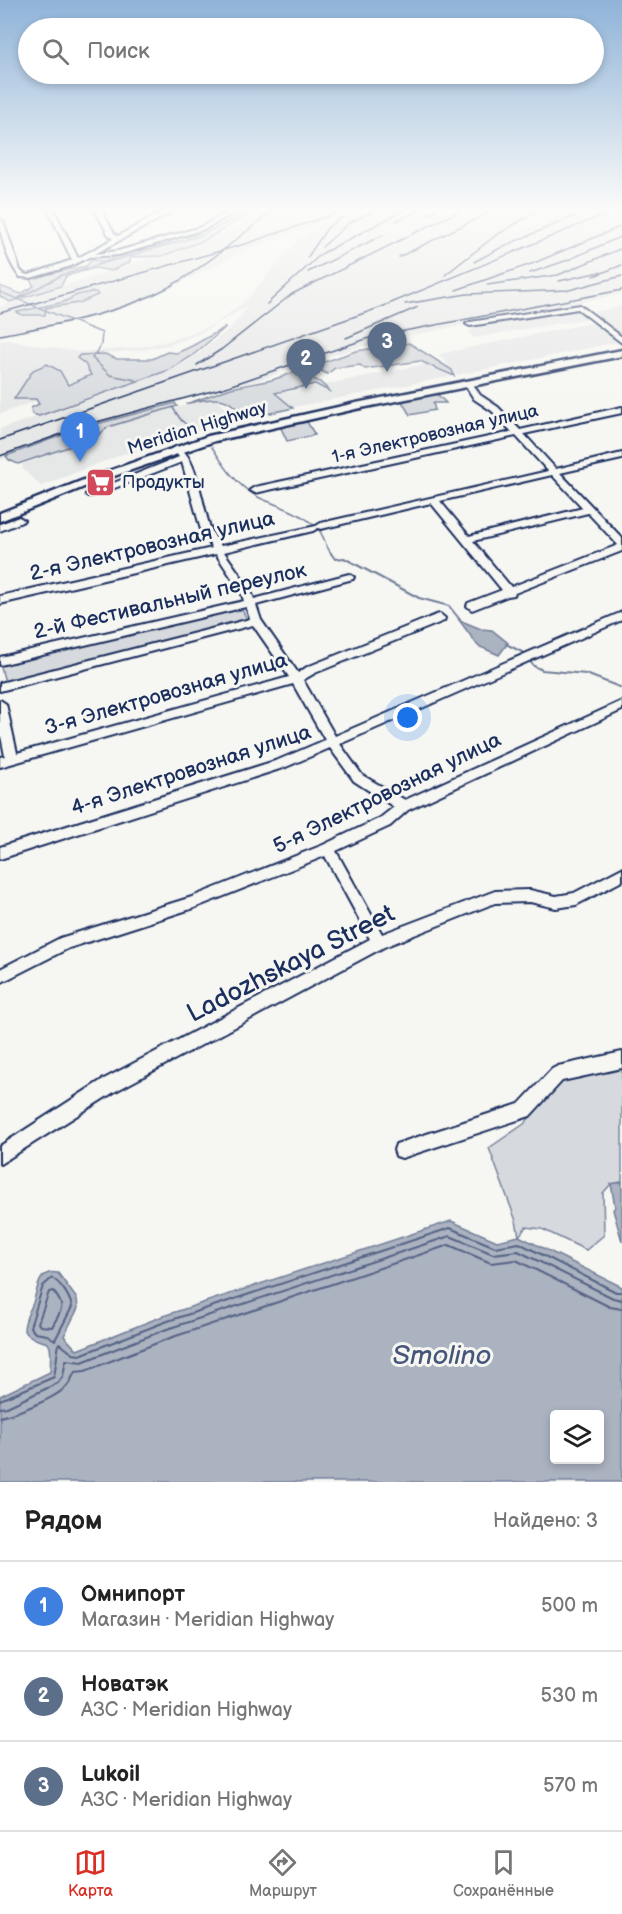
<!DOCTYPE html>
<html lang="ru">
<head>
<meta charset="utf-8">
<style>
  body { margin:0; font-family:"Balsamiq Sans",sans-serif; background:#f6f6f6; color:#222 }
  .controls { position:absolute; right:18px; bottom:18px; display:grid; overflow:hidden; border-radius:6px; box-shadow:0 3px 9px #0003 }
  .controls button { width:54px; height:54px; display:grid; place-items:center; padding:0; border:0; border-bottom:2px solid #e0e0e0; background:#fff; color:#222; font:30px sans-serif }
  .you { position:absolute; left:408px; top:718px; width:21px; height:21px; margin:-15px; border:4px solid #fff; border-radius:50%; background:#1a73e8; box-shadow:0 0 0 9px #1a73e833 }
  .badge { display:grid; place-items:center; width:39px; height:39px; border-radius:50%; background:#d93025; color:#fff; font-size:20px; font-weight:700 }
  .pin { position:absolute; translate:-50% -50px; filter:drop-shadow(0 2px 3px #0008) }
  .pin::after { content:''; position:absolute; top:32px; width:21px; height:18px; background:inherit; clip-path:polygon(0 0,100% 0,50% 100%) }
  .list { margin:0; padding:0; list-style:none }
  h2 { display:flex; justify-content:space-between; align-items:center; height:78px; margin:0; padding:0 24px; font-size:26px }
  h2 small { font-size:20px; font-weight:400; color:#767676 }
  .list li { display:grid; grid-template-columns:39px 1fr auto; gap:18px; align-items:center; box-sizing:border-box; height:90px; padding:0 24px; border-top:2px solid #e0e0e0 }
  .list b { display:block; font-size:22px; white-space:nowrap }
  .list p { margin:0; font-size:20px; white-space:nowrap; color:#767676 }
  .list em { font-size:20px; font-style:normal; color:#767676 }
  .icon { flex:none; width:33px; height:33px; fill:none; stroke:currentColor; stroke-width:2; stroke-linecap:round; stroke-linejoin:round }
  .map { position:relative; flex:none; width:622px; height:1482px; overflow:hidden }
  .search { position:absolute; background:#fff; box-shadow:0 3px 9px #0003; left:18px; right:18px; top:18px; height:66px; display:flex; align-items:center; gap:15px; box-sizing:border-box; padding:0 21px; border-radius:33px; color:#767676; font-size:22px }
  .sheet { height:348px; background:#fff }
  nav { display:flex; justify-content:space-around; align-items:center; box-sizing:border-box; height:84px; border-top:2px solid #e0e0e0; background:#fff; font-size:16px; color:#767676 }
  nav a { display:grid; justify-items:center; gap:3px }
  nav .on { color:#d93025 }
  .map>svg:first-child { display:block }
</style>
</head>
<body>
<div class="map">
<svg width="622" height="1482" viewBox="0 0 622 1482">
  <rect width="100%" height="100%" fill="#f6f6f2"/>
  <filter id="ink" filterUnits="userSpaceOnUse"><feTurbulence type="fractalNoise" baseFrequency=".0167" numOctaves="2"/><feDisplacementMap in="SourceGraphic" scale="12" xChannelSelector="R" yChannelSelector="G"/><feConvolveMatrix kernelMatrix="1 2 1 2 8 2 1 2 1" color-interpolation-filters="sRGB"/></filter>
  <g filter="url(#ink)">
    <path fill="#e6e7e7" d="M260,210h43l-7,4 14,3 20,-7h215l-30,16 -6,10 63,-26h50v84l-245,48 -71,21 -49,18 -103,27 -130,42 -24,10v-31l100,-33 89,-36 42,-32 17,-22 -52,29 -25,9 -29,6 -60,5 23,21 -105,38v-73l7,-1 71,12 56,-4 30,-6 30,-9 22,-10 29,-22 51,-59 26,-19 -74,26 -102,51 -32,12 -31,9 -83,16v-30l200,-66 47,-20z
      M622,306v33l-33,-26z
      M578,308l12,10 -116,20 -5,-6 6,-7z
      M596,322l22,20 -161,33 -18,-21z
      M426,364l26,12 -174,34 -10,-14z
      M216,398l20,23 -48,12 -61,21 -2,-1 -84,33 -19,-18 1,-4 73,-26 12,-10 41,-14z"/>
    <path fill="#d6d9dd" stroke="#78849e" stroke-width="1.5" d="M245,210h11l-51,30 -43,16 -31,1 -1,5 -19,9 -16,-3 -29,8 -5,10 -51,16 -10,-6v-10l21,8 13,-8 -5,-8 57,-12 6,-6 15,1 12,-6 53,-12 -2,-3 13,-5 4,3 9,-3 -1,-2z
      M91,292h5l2,3 -19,8 -33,5 -1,7h-23l-5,-3 47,-10 13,-7z
      M226,327l-34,29 -23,14 -130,46 -7,-2 -1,-6 8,-4 -3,-5h-22l19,-29 14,-6 13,7 8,14 23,-10 -6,-11 -8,-6 3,-3 25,-1 12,5h35l15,-7 10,1 15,-7z
      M409,343l43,27 2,6 -34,-15 -55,8 -5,-4 -25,3 -8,6 -7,-4 -10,7 10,5 11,10 -16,-8 -40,9 18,15 -49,11c-15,-27 -33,-21 -58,-15l45,-16 41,-8 84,-29z
      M435,392l11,11h-13l2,7 -25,5 -9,-15z
      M175,403l2,3 -69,21 -13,11 -77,26 -9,-4 -3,-4 72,-27z
      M307,422l8,13 -28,6 -7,-15z
      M240,606l8,15 -243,61 -5,-18z
      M622,1065v117l-11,2 -8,9 1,42 -18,15 -44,-21 -16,-2 -7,9 -3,-15 -27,-73 35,-24 36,-42z"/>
    <path fill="#abb2c0" stroke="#717e99" stroke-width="1.5" fill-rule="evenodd" d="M459,620l22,9 11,1 16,13 -9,12 -21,-9z
      M622,1182v59l-9,-31 2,-3 -4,-23z
      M451,1221l46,20 22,-5 103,51v195h-622v-86l50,-24c3,-46 -4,-19 -26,-41 0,-12 5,-18 9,-28 5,-15 5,-34 25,-30l19,26 1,9 -14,28 13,14 86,-34zM600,1414v46h-46v-46z"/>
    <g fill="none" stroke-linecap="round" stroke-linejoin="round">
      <path stroke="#556385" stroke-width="2" d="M52,1278c9,5 18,19 20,29l-17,33 -8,-5 -12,-2 -5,-6 13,-41z
        M53,1291c14,17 8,19 -1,36l-12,-1 -2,-3 11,-31z
        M0,1400l54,-23 5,-34 14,11 7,1 85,-33 285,-94 45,19 24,-4 97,49h6
        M0,1408l7,-1 51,-24 5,-7 3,-16 16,2 85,-33 283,-93 43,18 25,-3 95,47 9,2
        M0,1417c17,-4 52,-17 65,-29 5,-4 7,-11 10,-16l10,-1 85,-33 279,-93 42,18 25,-3 94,47 12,2"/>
      <path stroke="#717e99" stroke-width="1.5" d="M0,292l102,41 -1,12 -9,13 18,17 26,5
        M17,299l45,-24 140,-40 49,-25
        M173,408l8,12 14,12
        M212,447c13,20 25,40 48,51 20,9 42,14 58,31 6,6 7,17 13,24"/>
      <path stroke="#717e99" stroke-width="2" d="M330,552l5,7 9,-1 75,40 30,8 12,15
        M506,644l16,8 12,14 8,4 44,4 36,14"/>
      <defs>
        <path id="minor" d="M48,210h6l24,48 35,-19 -5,-5 -13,-24h6l13,23 4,3 48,-26h9l-80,44 23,-3 83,-24 30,-17h8l-34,19 -86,26 -30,2 -18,9 -40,12 -11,-1c-12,-14 -20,-40 -20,-58l3,2 17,49 4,4 5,1 43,-15z
          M580,305l42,32v6l-44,-34 -108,17 -4,-2 4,-2z
          M465,381h6l9,14 18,12 22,23 102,-23v6l-98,21 32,35 66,-16v6l-62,14 62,65v13l-107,42 -1,2 -6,1 -36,14 -5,-4 1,-3 34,-13 -71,-87 -110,26 -3,-1 -5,3 -89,21 26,37 4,10 95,-25 5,3 -1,2 -97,26 5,15 37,53 9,-6 129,-52 4,-1 5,4 -1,3 -129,52 -12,7 32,56 287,-124v8l-282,124 22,31 43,25 217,-99v9l-214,100 -18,16 -54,25 46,83 113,-43 35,-1 26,6 18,-3 48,-25v13l-46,24 -20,3 -26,-6 -35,1 -111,44 -270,145 -114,72v-18l102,-66 268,-141 -45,-83 -131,52 -125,40 -69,35v-14l60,-31 132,-41 131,-52 57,-27 14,-11 -40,-26 -24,-33 -44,19 -286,92v-12l278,-87 47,-20 -32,-56 -293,83v-10l5,-1 -5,-25v-31l6,4 11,49 272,-76 -36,-52 -253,66v-8l250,-64 -4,-12 -246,58v-8l244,-56 -3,-9 -25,-38 -216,50v-8l212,-48 -11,-18 -19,-68 -88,34h-6l-2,-2 93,-37 -6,-8 4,-3c21,10 25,62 34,84 2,5 7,11 10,16l95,-20 5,-3 227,-52 -32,-35 -261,57 -5,-3 5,-3 257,-55 -20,-21 -18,-12 -10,-16zM552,475l31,33 -114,28 -29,-35zM588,513l30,32 -107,42 -38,-46z
          M19,517l5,3 -2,2 -22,9v-7z
          M622,1052v16l-60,13 -32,35 -128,42 -6,-2 -2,-6 2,-6 123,-40 33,-35 6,-3z"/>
        <path id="major" d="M622,350v6l-266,53 -141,32 -121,42 -94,38v-8l86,-34 122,-43 148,-33z"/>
      </defs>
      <use href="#minor" stroke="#1b2f5e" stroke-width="4"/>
      <use href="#major" stroke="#1b2f5e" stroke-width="5"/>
      <use href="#minor" fill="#f6f6f2" fill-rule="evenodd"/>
      <use href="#major" fill="#f6f6f2" fill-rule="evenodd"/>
      <path stroke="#1b2f5e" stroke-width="1.5" d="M429,214l7,-4
        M396,221l25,-11
        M322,247l27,-24 25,-12
        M399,257l95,-47
        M307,258l21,-31 14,-10
        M474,262l30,-16 85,-36
        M308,272l75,-37
        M530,273l38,-13 54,-24
        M445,275l50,-39 44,-26
        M594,276l28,-11
        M559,281l41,-9
        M487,285l71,-10 64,-27
        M456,290l78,-27 88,-37
        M267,304l54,-50 83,-44
        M405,304l62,-10 102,-4 53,-14
        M0,313l245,-69 101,-34
        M0,335c57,-11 117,-20 169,-48 37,-21 70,-50 104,-77
        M346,338l72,-31
        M197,365l25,-16 70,-55 169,-84
        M0,440l379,-132 236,-98
        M0,456l89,-32 134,-36 149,-51 250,-47"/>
    </g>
  </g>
  <linearGradient id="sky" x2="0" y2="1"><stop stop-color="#8fb3d8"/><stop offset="0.5" stop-color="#fbfbf9"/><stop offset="1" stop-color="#fbfbf9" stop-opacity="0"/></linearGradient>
  <rect width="622" height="418" fill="url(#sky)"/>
  <defs>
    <symbol id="supermarket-square" viewBox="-11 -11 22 22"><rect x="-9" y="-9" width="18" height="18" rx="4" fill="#d1495b" stroke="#f6f6f2"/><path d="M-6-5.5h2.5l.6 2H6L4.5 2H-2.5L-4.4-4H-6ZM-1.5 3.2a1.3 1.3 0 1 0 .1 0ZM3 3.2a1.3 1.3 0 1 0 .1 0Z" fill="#fff"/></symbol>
  </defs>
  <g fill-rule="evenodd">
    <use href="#supermarket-square" x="84" y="466" width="33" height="33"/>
  </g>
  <g text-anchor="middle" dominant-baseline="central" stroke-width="6" stroke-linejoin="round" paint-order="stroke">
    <g font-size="18" fill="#1b2f5e" stroke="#f6f6f2">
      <text transform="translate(197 428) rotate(-17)">Meridian Highway</text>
      <text transform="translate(435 434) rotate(-13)">1-я Электровозная улица</text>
    </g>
    <g font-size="18" fill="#1b2f5e" stroke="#f6f6f2" text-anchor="start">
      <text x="122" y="482">Продукты</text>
    </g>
    <g font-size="21" fill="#1b2f5e" stroke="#f6f6f2">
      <text transform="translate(152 546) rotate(-13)">2-я Электровозная улица</text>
      <text transform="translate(170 601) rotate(-13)">2-й Фестивальный переулок</text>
      <text transform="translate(166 694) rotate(-16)">3-я Электровозная улица</text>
      <text transform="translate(191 770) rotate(-18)">4-я Электровозная улица</text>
      <text transform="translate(387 793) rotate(-26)">5-я Электровозная улица</text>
    </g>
    <g font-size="26" fill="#1b2f5e" stroke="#f6f6f2">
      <text transform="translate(291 964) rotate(-27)">Ladozhskaya Street</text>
    </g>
    <g font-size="27" font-style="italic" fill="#46567b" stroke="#f6f6f2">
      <text x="442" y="1356">Smolino</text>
    </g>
  </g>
</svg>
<div class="controls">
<button><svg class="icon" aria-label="layers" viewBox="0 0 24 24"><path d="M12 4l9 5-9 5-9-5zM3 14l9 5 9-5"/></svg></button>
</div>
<div class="you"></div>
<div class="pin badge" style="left:80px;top:462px;background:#3f7fe0">1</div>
<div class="pin badge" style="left:306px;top:389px;background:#5c6f8a">2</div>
<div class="pin badge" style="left:387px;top:372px;background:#5c6f8a">3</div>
<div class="search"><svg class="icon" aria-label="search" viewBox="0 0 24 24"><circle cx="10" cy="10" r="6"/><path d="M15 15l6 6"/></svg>Поиск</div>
</div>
<section class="sheet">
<h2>Рядом<small>Найдено: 3</small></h2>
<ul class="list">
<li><span class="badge" style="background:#3f7fe0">1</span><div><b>Омнипорт</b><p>Магазин · Meridian Highway</p></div><em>500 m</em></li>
<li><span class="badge" style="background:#5c6f8a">2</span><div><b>Новатэк</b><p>АЗС · Meridian Highway</p></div><em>530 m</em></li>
<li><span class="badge" style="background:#5c6f8a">3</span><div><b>Lukoil</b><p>АЗС · Meridian Highway</p></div><em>570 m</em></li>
</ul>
</section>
<nav>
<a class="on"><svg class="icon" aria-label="map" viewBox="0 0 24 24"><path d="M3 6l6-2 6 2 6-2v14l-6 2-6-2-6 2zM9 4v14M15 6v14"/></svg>Карта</a>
<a><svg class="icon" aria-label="directions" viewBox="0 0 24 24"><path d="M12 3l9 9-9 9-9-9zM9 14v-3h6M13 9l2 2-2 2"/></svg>Маршрут</a>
<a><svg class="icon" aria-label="saved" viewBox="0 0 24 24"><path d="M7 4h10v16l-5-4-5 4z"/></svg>Сохранённые</a>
</nav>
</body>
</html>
